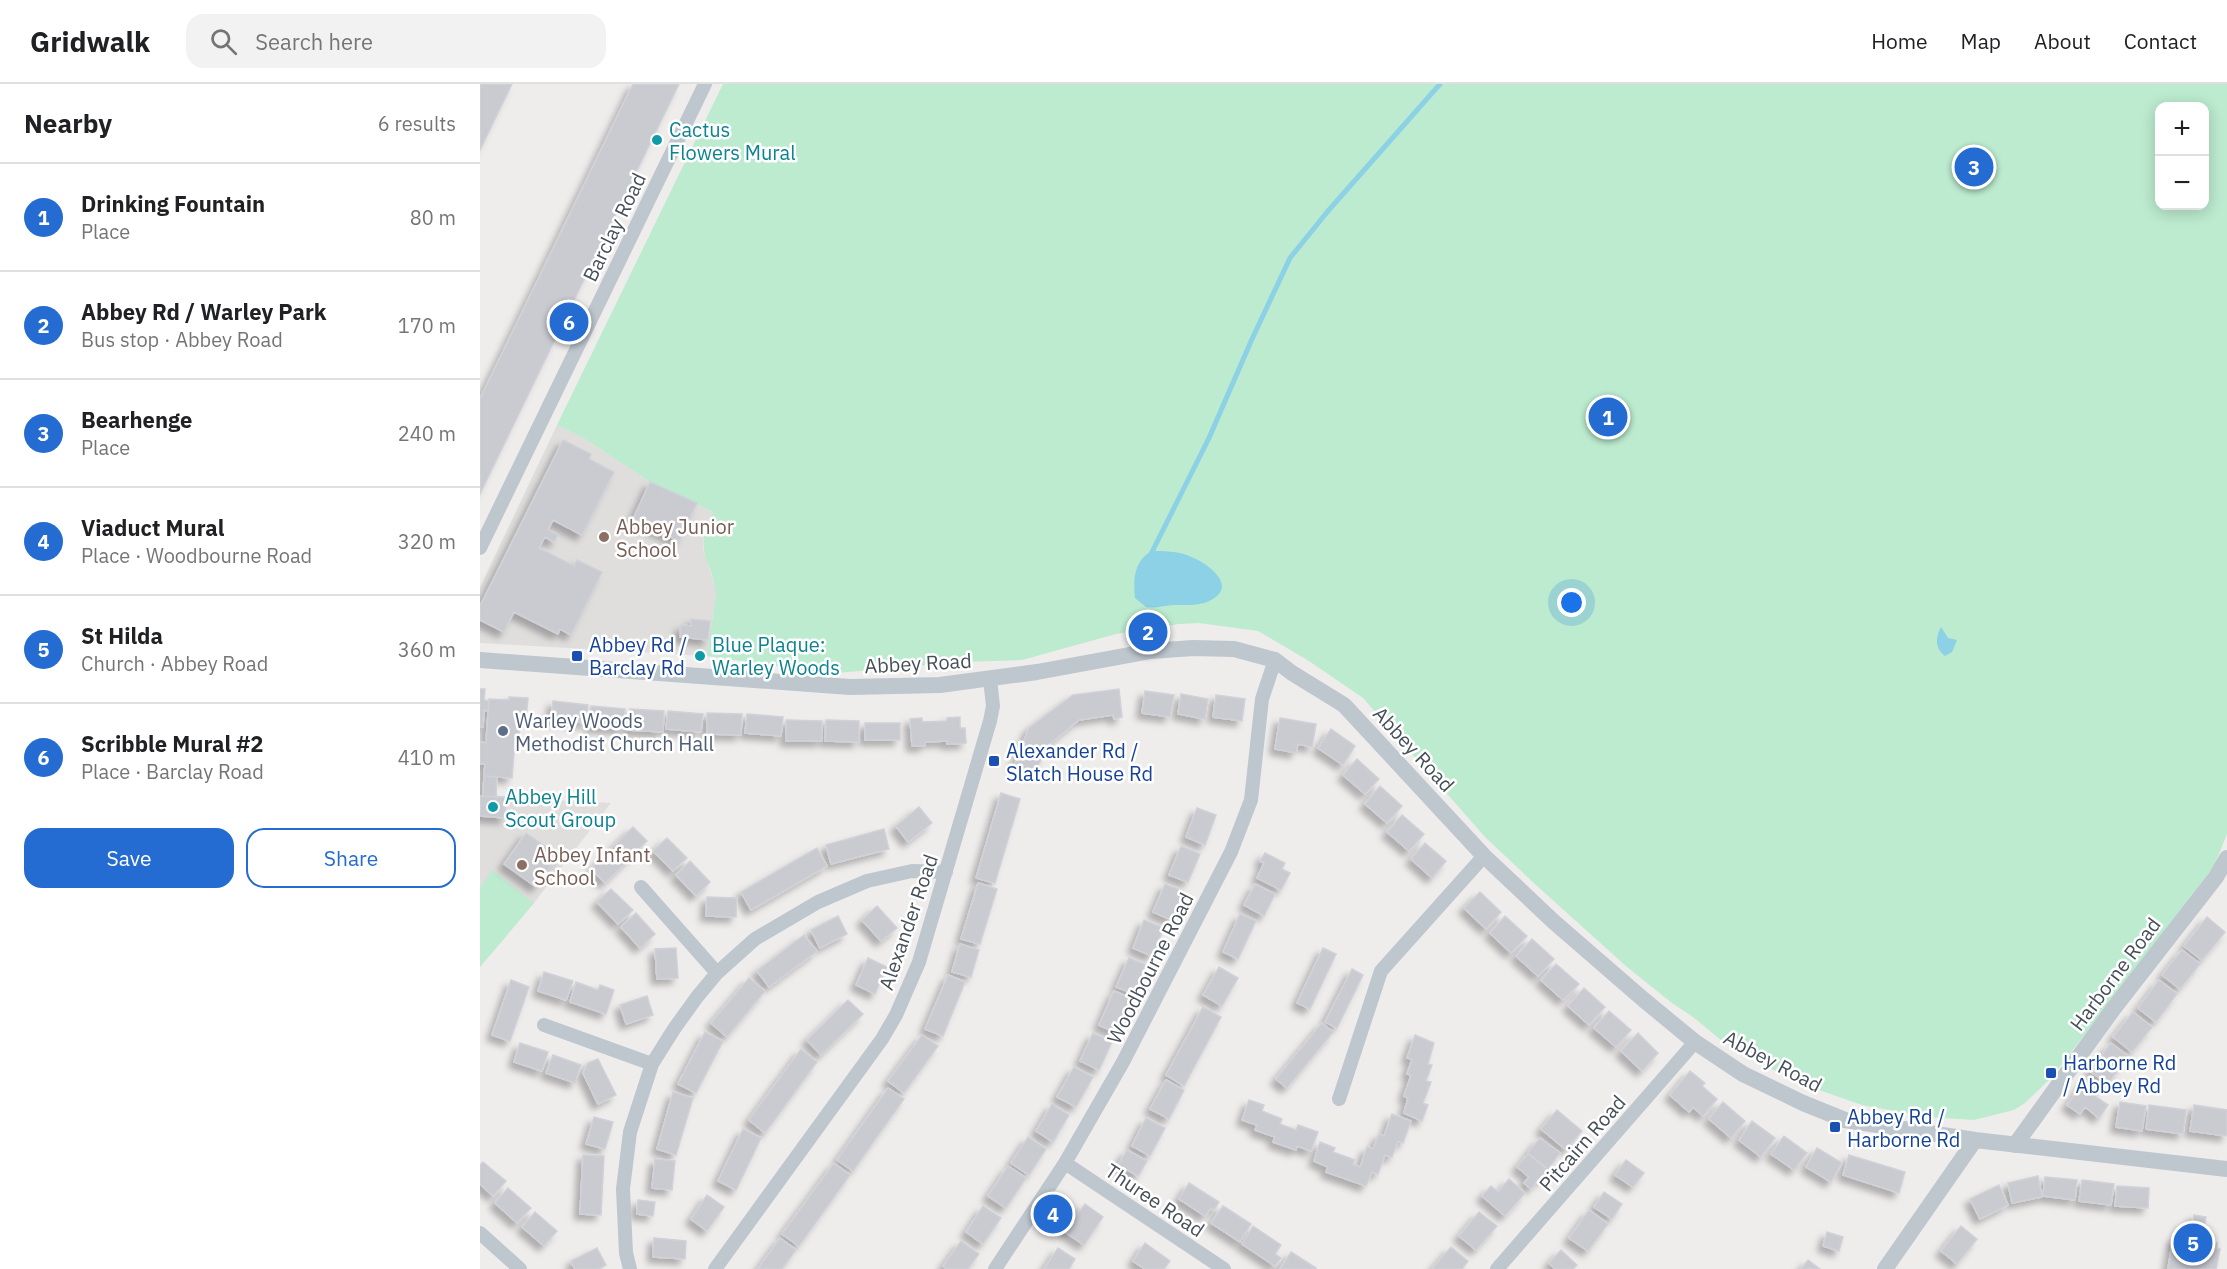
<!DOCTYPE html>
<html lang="en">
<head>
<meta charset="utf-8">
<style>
  body { margin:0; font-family:"IBM Plex Sans",sans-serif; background:#f2f2f2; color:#202124 }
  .controls { position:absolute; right:18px; top:18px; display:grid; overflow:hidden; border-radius:12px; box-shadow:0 3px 15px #0003 }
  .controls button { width:54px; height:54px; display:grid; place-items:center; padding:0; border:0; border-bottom:2px solid #e0e0e0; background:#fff; color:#202124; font:30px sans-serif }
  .you { position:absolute; left:1092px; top:519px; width:21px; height:21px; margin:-15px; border:4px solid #fff; border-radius:50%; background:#1a73e8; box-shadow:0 0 0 9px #1a73e833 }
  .badge { display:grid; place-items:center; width:39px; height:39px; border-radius:50%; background:#246cd1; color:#fff; font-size:20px; font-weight:700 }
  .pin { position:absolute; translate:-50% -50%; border:3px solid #fff; box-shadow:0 2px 6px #0006 }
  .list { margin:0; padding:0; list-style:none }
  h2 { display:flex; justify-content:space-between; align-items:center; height:78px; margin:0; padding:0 24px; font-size:26px }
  h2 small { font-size:20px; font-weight:400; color:#757577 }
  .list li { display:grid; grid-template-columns:39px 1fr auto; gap:18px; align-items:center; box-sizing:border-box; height:108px; padding:0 24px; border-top:2px solid #e0e0e0 }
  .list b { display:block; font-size:22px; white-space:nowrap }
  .list p { margin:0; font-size:20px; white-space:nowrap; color:#757577 }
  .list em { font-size:20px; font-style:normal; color:#757577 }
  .actions { display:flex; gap:12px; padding:18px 24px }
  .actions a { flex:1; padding:14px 0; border:2px solid #246cd1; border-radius:18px; text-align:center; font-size:21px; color:#246cd1 }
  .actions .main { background:#246cd1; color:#fff }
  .icon { flex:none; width:33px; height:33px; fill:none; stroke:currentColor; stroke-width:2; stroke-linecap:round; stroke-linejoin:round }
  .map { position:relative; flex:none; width:1747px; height:1185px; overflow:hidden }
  header { display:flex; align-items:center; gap:36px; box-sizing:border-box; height:84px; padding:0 30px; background:#fff; border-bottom:2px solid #e0e0e0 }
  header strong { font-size:28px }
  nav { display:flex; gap:33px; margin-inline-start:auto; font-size:21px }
  .search { width:420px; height:54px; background:#f2f2f2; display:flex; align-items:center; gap:15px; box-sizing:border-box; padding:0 21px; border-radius:18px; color:#757577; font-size:22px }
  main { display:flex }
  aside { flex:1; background:#fff }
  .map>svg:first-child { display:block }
</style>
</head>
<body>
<header>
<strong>Gridwalk</strong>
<div class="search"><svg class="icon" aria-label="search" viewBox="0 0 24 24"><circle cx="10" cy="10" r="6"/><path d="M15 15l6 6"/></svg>Search here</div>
<nav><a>Home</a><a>Map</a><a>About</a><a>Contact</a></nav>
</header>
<main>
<aside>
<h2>Nearby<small>6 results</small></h2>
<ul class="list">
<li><span class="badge">1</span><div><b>Drinking Fountain</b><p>Place</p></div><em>80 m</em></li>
<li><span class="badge">2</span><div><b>Abbey Rd / Warley Park</b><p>Bus stop · Abbey Road</p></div><em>170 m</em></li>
<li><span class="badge">3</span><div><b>Bearhenge</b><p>Place</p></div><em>240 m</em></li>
<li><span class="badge">4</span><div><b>Viaduct Mural</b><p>Place · Woodbourne Road</p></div><em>320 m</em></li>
<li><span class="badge">5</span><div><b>St Hilda</b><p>Church · Abbey Road</p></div><em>360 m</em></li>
<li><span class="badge">6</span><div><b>Scribble Mural #2</b><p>Place · Barclay Road</p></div><em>410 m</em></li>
</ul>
<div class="actions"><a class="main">Save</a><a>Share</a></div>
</aside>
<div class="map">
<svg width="1747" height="1185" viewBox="0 0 1747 1185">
  <defs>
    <filter id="shadow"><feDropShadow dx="-5.5" dy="5.5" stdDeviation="3" flood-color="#0004"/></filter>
  </defs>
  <rect width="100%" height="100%" fill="#efecec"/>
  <path fill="#e0dddd" d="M77,341l28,14 65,43 63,30 -9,19 -1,18 12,38 1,8 -9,61 -227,-13v-56z
    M0,712l131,7 -77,100 -54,64z"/>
  <path fill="#bcebcf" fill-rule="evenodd" d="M243,0h1504v750l-13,32 -162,211 -27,26 -11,7 -40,10 -46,-3 -66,-12 -63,-22 -29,-15 -48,-27 -29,-24 -21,-14 -45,-36 -91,-82 -51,-48 -122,-139 -54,-37 -51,-30 -59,-8 -20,1 -63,10 -94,26 -61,2 -124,11 -26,-2 -104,-15 9,-61c-4,-38 -24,-40 -3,-83l-63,-30 -65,-43 -28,-14zM1680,22h44v100h-44z
    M12,786l42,33 -54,64v-79z"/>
  <path fill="#8cd1e5" d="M672,467c12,0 25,0 37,5 17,6 50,29 22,44 -10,6 -26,5 -37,5 -9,0 -19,4 -28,2l-11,-9c-2,-20 -1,-37 17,-47z
    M1461,543l7,11 9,2 -5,12 -7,4c-10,-8 -10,-18 -4,-29z"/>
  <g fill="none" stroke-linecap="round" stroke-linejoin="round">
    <path stroke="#8cd1e5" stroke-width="5" d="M670,472l59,-118 43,-99 38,-81 38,-47 112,-127"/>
  </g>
  <path fill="#cacbd1" stroke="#d0d2d8" stroke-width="1.5" filter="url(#shadow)" d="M0,0h32l-32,66z
    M153,0h46l-199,410v-95z
    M83,356l28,14 -2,5 25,13 -32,63 -29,-15 -5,10 10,5 -4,7 -9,-5 -6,11 35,18 3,-6 25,12 -31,63 -11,-6 -2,5 -44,-22 -10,20 -24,-12v-14z
    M170,398l47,21 -18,38 -46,-22z
    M211,535l19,2 -2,19 -28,-3 1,-12 10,1z
    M0,605h5l-1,11 5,1 -1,10 -4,-1 -1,17h-3z
    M639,605l3,28 -8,2 -1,-4 -34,5 -31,25 -13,28 -21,-7 15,-38 44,-33z
    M665,607l29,4 -4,22 -28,-4z
    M701,610l27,5 -3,20 -27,-5z
    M736,611l29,4 -3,22 -29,-4z
    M29,613l19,1 -2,22h-6l-1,21h-4l-3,37 -28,-2 1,-12h-5v-22l6,1 3,-44 20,1z
    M73,617l35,4 -2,18 -35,-4z
    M111,622l34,3 -1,20 -34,-2z
    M150,625l34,2 -1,21 -35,-2z
    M188,627l35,3 -2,18 -35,-3z
    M227,629l35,1 -1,21 -34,-1z
    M267,630l36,3 -2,19 -36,-3z
    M480,633v11h5l1,15 -19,1v-3l-22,1v4h-13l-2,-27 12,-1v4l25,-1v-3z
    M800,634l36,6 -4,23 -14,-3 -2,9 -21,-4z
    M306,636l36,1v20h-36z
    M346,636l33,1v21l-34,-1z
    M385,639h35v17h-35z
    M851,645l24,17 -12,19 -25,-17z
    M877,675l22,20 -14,15 -22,-19z
    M4,692l13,1 -1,20 -13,-1z
    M900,702l22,20 -15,17 -22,-19z
    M521,709l19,6 -25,84 -19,-5z
    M0,712l26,1 -1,21 -25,-2z
    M439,723l13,16 -24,19 -12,-16z
    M717,724l19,7 -11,30 -19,-8z
    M922,731l22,19 -15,17 -22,-19z
    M153,743l14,14 -42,42 -14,-14z
    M404,745l5,20 -58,15 -5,-19z
    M46,749l33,23 -23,31 -32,-23z
    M187,754l20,20 -14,13 -20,-20z
    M945,759l21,18 -14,17 -21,-19z
    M701,762l19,8 -12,28 -19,-7z
    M337,764l10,18 -76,44 -10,-18z
    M785,769l20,10 -3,6 8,4 -9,17 -24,-12 7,-15 -4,-2z
    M210,777l20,21 -14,14 -20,-21z
    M498,799l19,6 -17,55 -19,-5z
    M685,800l18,7 -11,29 -19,-8z
    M775,800l20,10 -11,22 -20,-11z
    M131,805l22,21 -15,14 -21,-22z
    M1000,808l21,20 -15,17 -22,-21z
    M227,813l30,1 -1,19 -30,-1z
    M397,822l20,22 -16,13 -19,-21z
    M156,829l19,21 -15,14 -19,-21z
    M760,830l16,7 -18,38 -15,-7z
    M358,832l9,18 -27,14 -9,-18z
    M1025,832l22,20 -16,17 -21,-20z
    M1727,833l18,15 -23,28 -18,-14z
    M664,836l20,8 -12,28 -19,-8z
    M324,851l13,16 -48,36 -12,-16z
    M1052,855l22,20 -16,17 -22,-20z
    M480,860l19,6 -8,27 -19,-5z
    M196,864l2,30 -21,1 -2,-30z
    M843,864l13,6 -26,55 -13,-6z
    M1702,866l18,14 -20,25 -18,-14z
    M388,874l19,9 -12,27 -19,-9z
    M649,874l18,7 -12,29 -19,-7z
    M1076,880l23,20 -16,16 -22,-20z
    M739,883l19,11 -16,28 -19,-11z
    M872,885l11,6 -26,53 -12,-6z
    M64,888l29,9 -7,19 -28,-9z
    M468,891l17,7 -22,54 -18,-7z
    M269,894l16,13 -38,46 -16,-14z
    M31,896l18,7 -19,54 -18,-6z
    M1679,896l18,14 -21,28 -18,-14z
    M96,898l22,8 2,-5 14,5 -8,24 -36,-12z
    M1104,904l21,19 -16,18 -21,-19z
    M634,907l19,8 -14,35 -20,-9z
    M167,912l6,19 -27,9 -6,-19z
    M368,916l15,14 -42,41 -14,-15z
    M723,923l18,10 -37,69 -18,-11z
    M1129,927l22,19 -15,17 -22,-19z
    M1653,928l19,15 -20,25 -19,-15z
    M842,939l11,9 -46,56 -11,-9z
    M225,948l18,9 -27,52 -18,-9z
    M613,949l19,9 -13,28 -19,-9z
    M1158,949l20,20 -16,18 -21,-20z
    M442,951l16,11 -34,47 -16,-12z
    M935,951l19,8 -6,21 4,1 -6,16 5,1 -8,21 5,2 -6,16 -18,-8 4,-15 -4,-2 7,-21 -4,-1 5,-15 -5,-1z
    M40,959l28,9 -6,19 -28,-9z
    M1631,959l17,13 -20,28 -18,-13z
    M321,965l16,13 -52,71 -16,-13z
    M73,971l28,10 -6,18 -29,-10z
    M118,975l18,36 -18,9 -15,-31 5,-10z
    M594,983l19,10 -17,30 -19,-10z
    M1210,987l15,12 -3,3 15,13 -14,17 -10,-9 -4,5 -19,-17z
    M1607,993l15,10 -7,9 13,9 -9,13 -14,-11 -5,7 -13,-9z
    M686,996l18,10 -15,29 -19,-10z
    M408,1004l16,11 -51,72 -16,-11z
    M193,1008l20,6 -17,57 -19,-6z
    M769,1016l15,5 -2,6 20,8 -2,5 16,6 2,-5 20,7 -7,19 -14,-5 -1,4 -23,-8 2,-5 -20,-7 2,-5 -15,-5z
    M1243,1018l22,19 -14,17 -22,-19z
    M1640,1018l26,4 -4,25 -26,-4z
    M572,1020l17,11 -16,27 -17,-11z
    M1669,1021l37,5 -3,24 -37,-5z
    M1714,1021l33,5v26l-37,-5z
    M1077,1026l25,21 -16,19 -25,-21z
    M912,1030l19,7 -8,22 -5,-2 -6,16 -7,-2 -7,19 -6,-2 -6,14 -40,-14 2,-5 -14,-6 6,-19 15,6 -2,4 22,8 -2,4 7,3 7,-20 6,2 6,-15 5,2z
    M114,1033l19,5 -8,27 -19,-5z
    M666,1034l19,10 -15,28 -18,-10z
    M1272,1037l23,17 -14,19 -22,-17z
    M263,1045l18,9 -25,52 -18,-9z
    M1304,1052l23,17 -13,17 -23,-16z
    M548,1053l18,12 -17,26 -18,-12z
    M1060,1054l20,15 -12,16 -20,-16z
    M1337,1064l25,15 -11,19 -25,-15z
    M647,1066l20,11 -9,15 -20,-11z
    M1048,1070l21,17 -7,8 -2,-1 -9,11 -7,-6 5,-6 -12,-10z
    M103,1071l21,1 -3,59 -21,-1z
    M1369,1071l56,17 -6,21 -56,-18z
    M175,1075l20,2 -3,29 -20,-2z
    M1146,1076l18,13 -11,14 -18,-12z
    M3,1078l23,19 -13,15 -13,-12v-19z
    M354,1079l16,12 -51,71 -17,-12z
    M528,1082l18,12 -20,30 -18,-12z
    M1558,1092l4,21 -30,6 -4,-20z
    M1565,1093l32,3 -2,20 -32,-4z
    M1029,1095l16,14 -20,23 -23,-20 9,-10 7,6z
    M1602,1096l32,4 -3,21 -32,-4z
    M709,1099l30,19 -5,8 -3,-2 -6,8 -26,-17z
    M1519,1101l9,20 -28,14 -10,-20z
    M1637,1102l32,2 -1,20 -33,-2z
    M28,1104l23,20 -14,15 -22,-20z
    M1124,1108l18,12 -10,15 -18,-12z
    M227,1111l17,12 -17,24 -16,-12z
    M158,1116l17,2 -2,14 -16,-2z
    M605,1120l18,13 -19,28 -19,-13z
    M503,1122l18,12 -18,26 -17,-12z
    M743,1122l28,18 -11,18 -29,-19z
    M1109,1126l19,14 -20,27 -19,-13z
    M55,1128l22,19 -13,15 -22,-19z
    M999,1128l18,14 -21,24 -17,-14z
    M1714,1131l12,2 -2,11 6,3v11l7,1v6h3l-4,20h-48l5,-32 8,1 3,-13 8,2z
    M773,1142l28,19 -6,9 6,4 -6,8 -33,-22z
    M1481,1142l16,13 -20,25 -16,-13z
    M1347,1148l16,5 -4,14 -16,-5z
    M174,1154l32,3 -1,18 -32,-2z
    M300,1154l16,12 -14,19h-24z
    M481,1157l18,13 -11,15h-21l-4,-3z
    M665,1159l25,18 -6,8h-19l-12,-8z
    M971,1163l17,14 -6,8h-30z
    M117,1164l9,17 -7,4h-24l-4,-8z
    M578,1164l17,11 -6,10h-25z
    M1081,1166l16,15 -4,4h-18l-6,-6z
    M811,1168l25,16 -1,1h-35z
    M1328,1176l12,9h-19z"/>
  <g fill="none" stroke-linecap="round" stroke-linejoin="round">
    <path stroke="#bec6ce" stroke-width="14" d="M0,464l225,-464
      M161,803l76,86
      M64,941l108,39
      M859,1015l42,-128 103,-115
      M585,1079l159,106
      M0,1149l40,36
      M150,1185l-4,-16 -3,-64 7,-57 22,-68 22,-35 23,-32 20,-24 38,-34 63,-37 49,-21 45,-10 34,1
      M235,1185l167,-230 14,-24 23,-53 71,-241 3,-15 -3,-27
      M515,1185l70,-106 58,-101 108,-210 20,-52 11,-101 13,-39
      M1017,1185l198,-227"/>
    <path stroke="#bec6ce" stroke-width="16" d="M0,576l370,27 90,-2 97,-13 114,-21 42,-3 41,1 41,11 17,13 52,32 140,151 70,66 90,78 51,42 48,32 60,29 42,17 130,20 252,29
      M1535,1061l99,-137 102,-131 11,-19
      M1405,1185l90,-129"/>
  </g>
  <g fill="#0f9aa8" stroke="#fff" stroke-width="2">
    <circle cx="177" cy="56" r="6"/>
    <circle cx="220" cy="572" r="6"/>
    <circle cx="13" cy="723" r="6"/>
  </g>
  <g fill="#8d6e63" stroke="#fff" stroke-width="2">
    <circle cx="124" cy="453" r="6"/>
    <circle cx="42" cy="781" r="6"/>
  </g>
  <g fill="#1a4fb4" stroke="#fff" stroke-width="2">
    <rect x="91" y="566" width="12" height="12" rx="3"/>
    <rect x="508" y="671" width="12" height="12" rx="3"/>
    <rect x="1565" y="983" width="12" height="12" rx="3"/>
    <rect x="1349" y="1037" width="12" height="12" rx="3"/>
  </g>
  <circle fill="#5c6f8a" stroke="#fff" stroke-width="2" cx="23" cy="647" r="6"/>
  <g text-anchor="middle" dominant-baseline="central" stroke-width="5" stroke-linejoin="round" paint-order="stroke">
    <g font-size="20" fill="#0d838f" stroke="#fff" text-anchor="start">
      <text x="189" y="45">Cactus<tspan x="189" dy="23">Flowers Mural</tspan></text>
      <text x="232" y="560">Blue Plaque:<tspan x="232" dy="23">Warley Woods</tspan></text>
      <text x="25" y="712">Abbey Hill<tspan x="25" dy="23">Scout Group</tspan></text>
    </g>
    <g font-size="20" fill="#464f58" stroke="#fff">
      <text transform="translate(134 143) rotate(-64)">Barclay Road</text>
      <text transform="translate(438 579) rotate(-3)">Abbey Road</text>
      <text transform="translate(934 665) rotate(47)">Abbey Road</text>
      <text transform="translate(428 838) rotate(-71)">Alexander Road</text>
      <text transform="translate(670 884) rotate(-63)">Woodbourne Road</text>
      <text transform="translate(1635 890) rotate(-53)">Harborne Road</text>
      <text transform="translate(1293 977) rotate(28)">Abbey Road</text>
      <text transform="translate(1102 1059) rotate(-49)">Pitcairn Road</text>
      <text transform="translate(675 1116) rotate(34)">Thuree Road</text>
    </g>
    <g font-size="20" fill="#785e54" stroke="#fff" text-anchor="start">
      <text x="136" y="442">Abbey Junior<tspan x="136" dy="23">School</tspan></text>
      <text x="54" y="770">Abbey Infant<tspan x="54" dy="23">School</tspan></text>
    </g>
    <g font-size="20" fill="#164399" stroke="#fff" text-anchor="start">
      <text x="109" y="560">Abbey Rd /<tspan x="109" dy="23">Barclay Rd</tspan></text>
      <text x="526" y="666">Alexander Rd /<tspan x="526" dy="23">Slatch House Rd</tspan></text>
      <text x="1583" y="978">Harborne Rd<tspan x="1583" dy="23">/ Abbey Rd</tspan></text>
      <text x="1367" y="1032">Abbey Rd /<tspan x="1367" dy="23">Harborne Rd</tspan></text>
    </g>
    <g font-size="20" fill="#4e5e75" stroke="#fff" text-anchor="start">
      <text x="35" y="636">Warley Woods<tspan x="35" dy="23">Methodist Church Hall</tspan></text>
    </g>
  </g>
</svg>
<div class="controls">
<button>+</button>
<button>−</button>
</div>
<div class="you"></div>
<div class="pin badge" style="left:1128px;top:333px">1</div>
<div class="pin badge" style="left:668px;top:548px">2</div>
<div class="pin badge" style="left:1494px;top:83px">3</div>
<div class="pin badge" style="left:573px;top:1130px">4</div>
<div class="pin badge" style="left:1713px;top:1159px">5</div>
<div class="pin badge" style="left:89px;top:238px">6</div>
</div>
</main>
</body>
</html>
